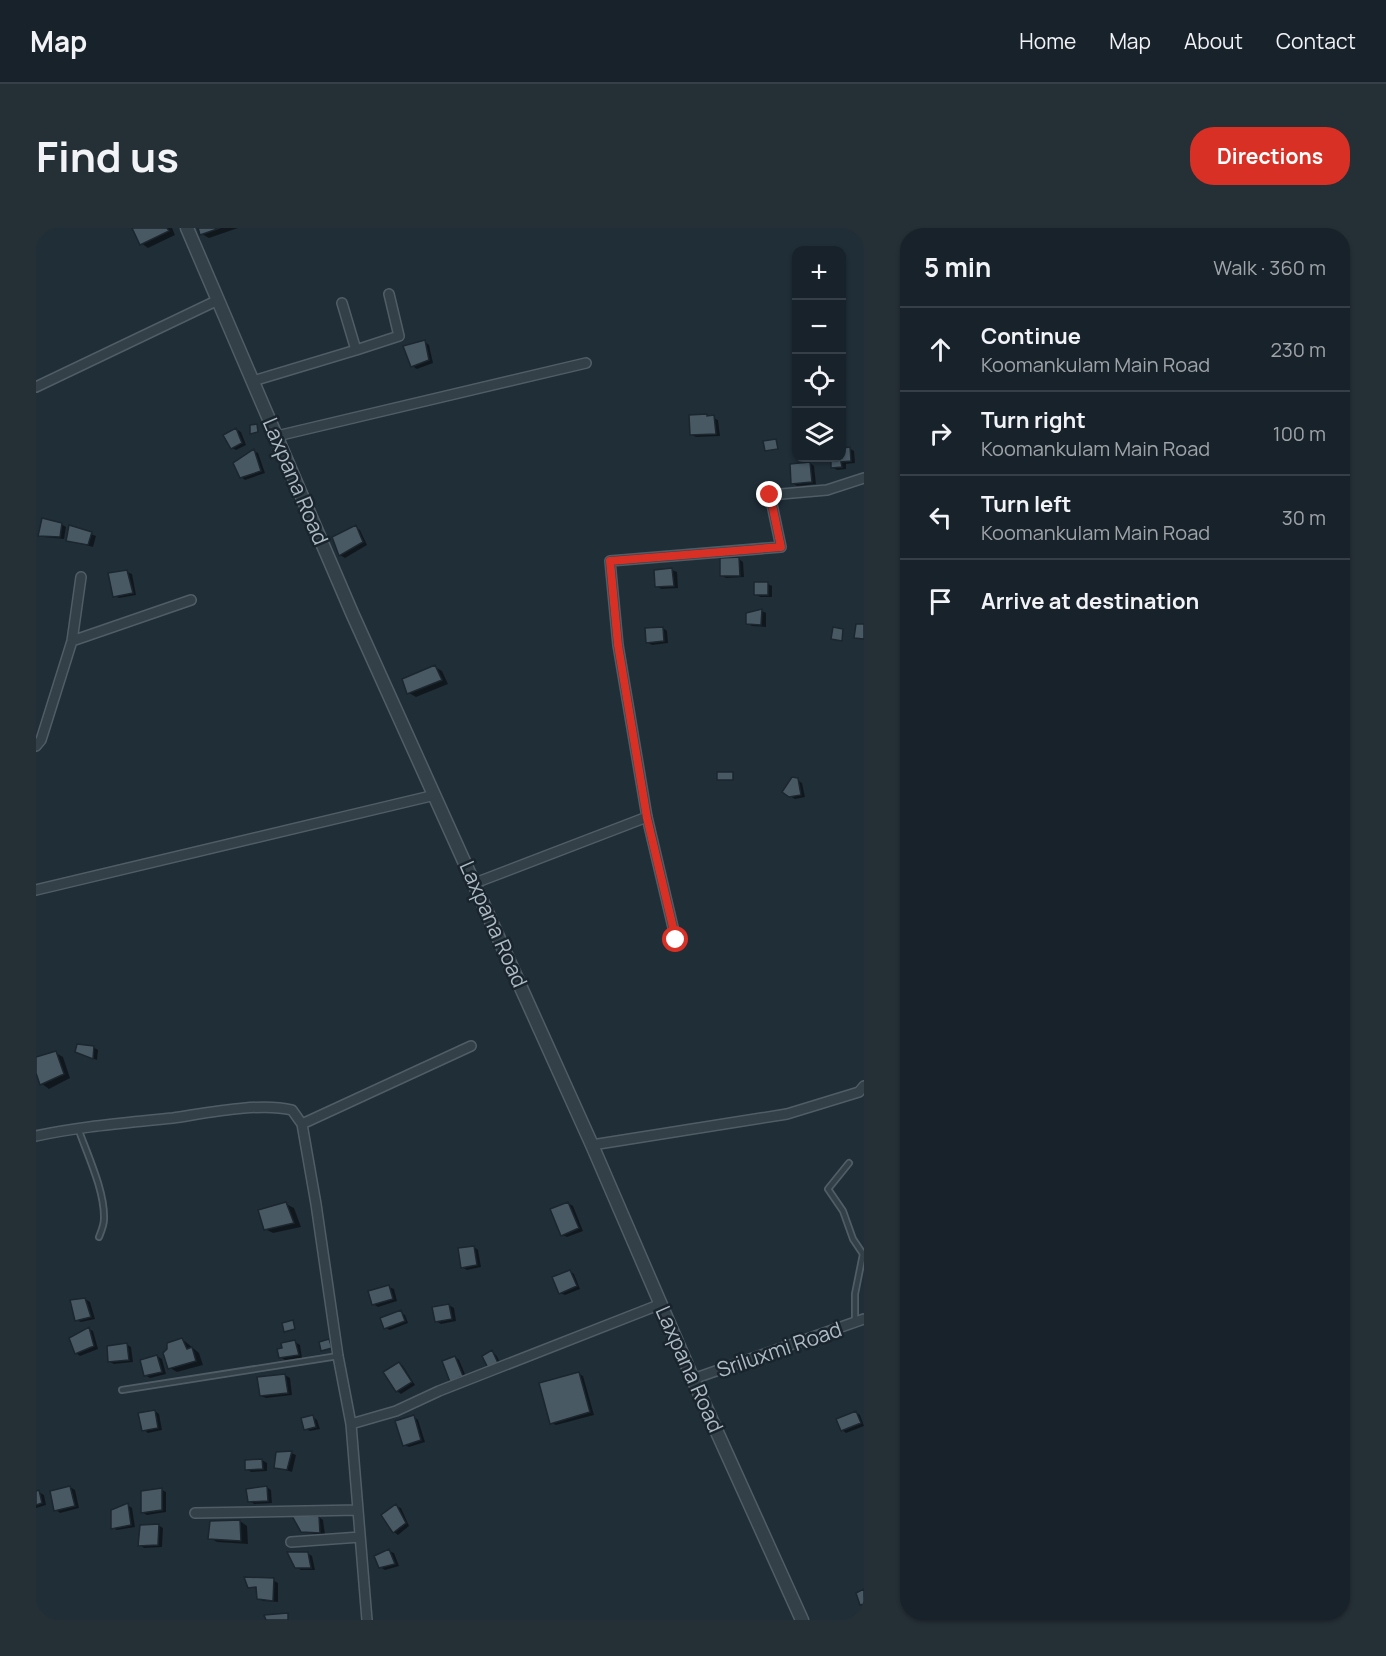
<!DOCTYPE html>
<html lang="en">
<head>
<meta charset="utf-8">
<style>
  body { margin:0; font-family:Manrope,sans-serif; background:#252f36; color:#f1f3f6 }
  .controls { position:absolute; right:18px; top:18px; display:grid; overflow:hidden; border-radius:12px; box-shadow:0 2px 4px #0004 }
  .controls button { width:54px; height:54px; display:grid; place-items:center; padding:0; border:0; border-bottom:2px solid #363f47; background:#18222a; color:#f1f3f6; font:30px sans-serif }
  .stop { position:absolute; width:18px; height:18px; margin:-14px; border:4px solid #d93025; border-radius:50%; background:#fff }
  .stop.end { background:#d93025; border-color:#fff; box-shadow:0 2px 6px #0008 }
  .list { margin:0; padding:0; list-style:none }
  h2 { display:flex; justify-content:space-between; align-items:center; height:78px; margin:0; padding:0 24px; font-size:26px }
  h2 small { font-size:20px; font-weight:400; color:#9fa4a8 }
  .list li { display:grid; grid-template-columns:39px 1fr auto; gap:18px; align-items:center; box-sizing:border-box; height:84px; padding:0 24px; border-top:2px solid #363f47 }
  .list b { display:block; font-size:22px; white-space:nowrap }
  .list p { margin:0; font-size:20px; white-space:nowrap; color:#9fa4a8 }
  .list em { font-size:20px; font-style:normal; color:#9fa4a8 }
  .icon { flex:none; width:33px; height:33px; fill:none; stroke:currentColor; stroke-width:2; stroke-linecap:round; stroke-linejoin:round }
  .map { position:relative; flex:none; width:828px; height:1392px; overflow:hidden; border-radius:24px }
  header { display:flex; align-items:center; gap:36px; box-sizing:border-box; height:84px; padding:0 30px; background:#18222a; border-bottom:2px solid #363f47 }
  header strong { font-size:28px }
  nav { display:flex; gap:33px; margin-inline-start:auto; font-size:21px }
  .intro { display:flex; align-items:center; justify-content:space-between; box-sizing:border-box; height:144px; padding:0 36px }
  h1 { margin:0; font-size:42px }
  .button { padding:15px 27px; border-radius:24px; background:#d93025; color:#fff; font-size:21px; font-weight:700 }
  main { display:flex; gap:36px; padding:0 36px }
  aside { flex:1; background:#18222a; border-radius:24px; box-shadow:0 2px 4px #0004 }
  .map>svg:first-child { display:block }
</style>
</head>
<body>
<header>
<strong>Map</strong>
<nav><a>Home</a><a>Map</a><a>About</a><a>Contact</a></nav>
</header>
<div class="intro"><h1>Find us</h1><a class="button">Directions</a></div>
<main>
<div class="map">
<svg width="828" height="1392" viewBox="0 0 828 1392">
  <rect width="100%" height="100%" fill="#202e38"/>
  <path fill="#0007" d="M97,0h39l3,7 -27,13 -7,-5z
    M163,0h39l-29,10 -7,-4z
    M389,114l4,3 4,18 -16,6 -5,-3z
    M671,187l11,5 2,16 -24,1 -4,-2z
    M200,201l5,3 5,13 -10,5 -4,-2z
    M813,220l5,3 1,12 -9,1v5l-9,1 -5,-3v-9h10v-9z
    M218,223l4,2 7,20 -20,7 -4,-3z
    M774,235l4,3 2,18 -19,2 -5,-3z
    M25,296l5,3 -2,12 -20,-2 -4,-2z
    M34,298l26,10 -3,11 -26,-7z
    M319,299l5,3 7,15 -22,13 -5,-3z
    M703,331l4,3 1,15 -18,1 -5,-3z
    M636,342l5,2 1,16 -17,1 -4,-3z
    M91,344l5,2 4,21 -17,3 -4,-2z
    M732,356l4,2v11h-12l-4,-3z
    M726,383l4,2v14l-14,-1 -5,-3z
    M627,400l4,3 1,12 -16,2 -5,-3z
    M399,439l7,4 6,13 -32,13 -7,-4z
    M761,552l5,3 3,14 -10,2 -5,-3z
    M57,819l5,3 -1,10 -16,-6z
    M20,825l7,4 7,21 -21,11 -7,-5 -6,-16v-9z
    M532,975l5,3 10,25 -16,6 -5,-2z
    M250,976l8,4 7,19 -28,6 -8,-4z
    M438,1019l4,3 3,17 -14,3 -5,-3z
    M534,1043l4,3 6,15 -15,6 -5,-2z
    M353,1059l5,2 3,12 -19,6 -5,-3z
    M49,1071l5,3 5,17 -14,3 -5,-2z
    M413,1077l5,3 2,13 -15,3 -5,-3z
    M364,1084l5,3 3,8 -18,7 -5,-2z
    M53,1101l4,2 5,18 -18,7 -4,-3z
    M146,1111l17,14 4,12 -26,7 -7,-4z
    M259,1114l5,3 2,13 -17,2 -5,-3z
    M90,1116l5,3 2,15 -19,2 -4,-2z
    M456,1124l4,3 6,11 -18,-10z
    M121,1128l5,3 4,15 -16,4 -5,-3z
    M419,1129l4,3 8,19 -11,4 -4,-2z
    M363,1135l4,3 12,19 -14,9 -4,-3z
    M543,1146l4,2 11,39 -38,10 -5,-2z
    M249,1147l5,3 2,17 -26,3 -5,-2z
    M119,1183l4,3 3,16 -14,3 -4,-3z
    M820,1184l4,3 4,11 -18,7 -4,-3z
    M277,1189l4,3 3,9 -10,2 -5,-2z
    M378,1189l4,3 7,22 -16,5 -4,-2z
    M255,1225l5,2 -4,17 -16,-5z
    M226,1232l5,3v8l-16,1 -4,-3z
    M34,1259l5,3 4,18 -19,5 -4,-3z
    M231,1259l4,3 1,13 -18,1 -4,-3z
    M126,1262l4,2v20l-19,3 -5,-3z
    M3,1264l5,3 2,10 -10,3v-15z
    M92,1277l4,3 3,19 -18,3 -5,-2z
    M360,1278l5,2 8,18 -11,9 -4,-3z
    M283,1289l4,3 2,15 -17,-2 -5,-3z
    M204,1293l7,5 1,18 -31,-2 -7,-4z
    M122,1297l5,3 -1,19 -18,1 -4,-3z
    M353,1323l5,2 5,13 -14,4 -5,-3z
    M271,1325l5,3 3,14h-14l-5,-3z
    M237,1352l5,3v19l-15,-1 -5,-3v-9l-9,-2z"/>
  <path fill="#485964" stroke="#1b262f" stroke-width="1.5" d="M96,0h35l2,3 -29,14z
    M162,0h22l-20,7z
    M389,112l4,20 -18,7 -8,-21z
    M758,174h2v18h-2z
    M671,186v2l7,-1 2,19 -26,1 -1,-20z
    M221,196l1,8 -8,2v-9z
    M200,200l6,15 -11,6 -8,-14z
    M740,211l2,10 -13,2 -2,-10z
    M814,219l1,14 -10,1 1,5 -11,1v-10h11v-10z
    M218,221l7,22 -21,7 -7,-15z
    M774,234l2,20 -21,2 -1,-20z
    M6,290l20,5 -2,14 -22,-1z
    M33,297l23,7 -4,13 -22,-4z
    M320,297l7,17 -24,14 -7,-19z
    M703,329l1,19h-20v-18z
    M636,340l2,18 -19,1 -1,-17z
    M91,342l6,23 -20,4 -5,-24z
    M718,354h14v13h-14z
    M726,381l-1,16 -15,-1v-11z
    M820,396h8v15l-10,-1z
    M627,399l1,14 -18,2 -1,-15z
    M797,399l10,2 -1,12 -11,-2z
    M399,437l7,15 -35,14 -5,-15z
    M681,544h16v8h-16z
    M756,549l6,1 3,17 -12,2 -7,-5z
    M41,816l17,2 -1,13 -18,-7z
    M20,823l8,23 -24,11 -4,-12v-16z
    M250,974l8,21 -30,7 -6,-20z
    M532,974l11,26 -18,8 -11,-27z
    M438,1018l3,19 -16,3 -3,-20z
    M534,1042l7,16 -18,8 -7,-17z
    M353,1057l4,14 -21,6 -4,-14z
    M49,1070l6,19 -16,4 -5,-21z
    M413,1076l3,15 -17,3 -3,-15z
    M365,1082l4,11 -21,8 -4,-11z
    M257,1092l2,9 -11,3 -2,-9z
    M53,1099l5,19 -19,8 -6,-16z
    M146,1110l5,11 5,-2 4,14 -28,8 -5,-16 4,-4v-6z
    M293,1111l3,9 -11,3 -2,-9z
    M259,1112l4,15 -20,3 -2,-9 5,-1 -1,-5z
    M91,1115l2,17 -21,2 -1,-16z
    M456,1122l6,13 -10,5 -6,-12z
    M121,1127l5,17 -18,4 -4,-16z
    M419,1128l8,20 -13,6 -8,-21z
    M363,1134l13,20 -16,10 -13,-20z
    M543,1144l11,40 -40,12 -11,-41z
    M249,1146l3,19 -28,3 -3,-19z
    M119,1182l3,18 -16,3 -4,-18z
    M820,1183l5,12 -20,8 -5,-12z
    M277,1187l3,12 -12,3 -3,-12z
    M378,1187l7,25 -18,6 -8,-25z
    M256,1223l-5,19 -13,-2 2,-16z
    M226,1231l1,10 -18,1v-10z
    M34,1258l5,20 -21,5 -4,-20z
    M231,1258l1,15 -20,1 -2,-13z
    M126,1260v22l-21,3v-22z
    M3,1262l3,13 -6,2v-14z
    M92,1275l3,22 -20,4v-19z
    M360,1276l10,19 -13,10 -12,-18z
    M256,1288h27l1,17 -19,-1z
    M204,1292l1,21 -33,-2 2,-18z
    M123,1296l-1,21 -20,1 2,-21z
    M353,1321l6,15 -16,4 -5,-12z
    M251,1324h21l3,16h-16z
    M208,1349l30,1 -1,23 -16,-2 -1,-12 -8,1z
    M828,1361v15l-4,1 -4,-12z
    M252,1385v7h-22l-2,-5z"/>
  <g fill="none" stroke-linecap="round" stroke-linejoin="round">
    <defs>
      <path id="service" d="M42,900c9,26 27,63 26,91 0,6 -3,13 -5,18
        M813,935l-21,26 15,22 10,28 10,15 -8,40v28
        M86,1162l216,-34"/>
      <path id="minor" d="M320,122l43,-14 -10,-42
        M217,153l103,-31 -14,-47
        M0,159l182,-87
        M241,208l309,-73
        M36,413l119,-41
        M0,518l5,-6 31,-99 9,-64
        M439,655l172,-66
        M0,662l399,-95
        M640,712l-29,-123 -29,-172 -8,-84 171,-14 -11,-52 57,-5 37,-12
        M266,896l169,-78
        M0,908c46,-10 91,-13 137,-18 34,-5 87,-16 119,-8l10,14 14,80 22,152 13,68 16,196
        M556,917l195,-31 72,-22 5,-6
        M657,1151l171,-60
        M315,1196l45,-13 43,-20 222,-87
        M159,1285l163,-3
        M255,1314l69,-5"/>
      <path id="tertiary" d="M151,0l165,385 240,532 101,234 109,241"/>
    </defs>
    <use href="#service" stroke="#515d66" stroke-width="8"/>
    <use href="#minor" stroke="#515d66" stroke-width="12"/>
    <use href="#tertiary" stroke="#515d66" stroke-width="15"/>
    <use href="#service" stroke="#334048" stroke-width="4.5"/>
    <use href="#minor" stroke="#334048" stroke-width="9"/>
    <use href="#tertiary" stroke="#334048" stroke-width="12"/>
  </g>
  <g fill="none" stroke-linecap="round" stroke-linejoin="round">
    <path stroke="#d93025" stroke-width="8" d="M640,712l-29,-122 -29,-173 -8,-84 171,-14 -11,-52"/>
  </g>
  <g text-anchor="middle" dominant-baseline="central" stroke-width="5" stroke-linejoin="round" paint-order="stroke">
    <g font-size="21" fill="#aebbc5" stroke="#19242d">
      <text transform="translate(260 253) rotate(67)">Laxpana Road</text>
      <text transform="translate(458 696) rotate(66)">Laxpana Road</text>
      <text transform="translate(743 1121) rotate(-19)">Sriluxmi Road</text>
      <text transform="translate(654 1141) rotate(66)">Laxpana Road</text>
    </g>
  </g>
</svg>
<div class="controls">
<button>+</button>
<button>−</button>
<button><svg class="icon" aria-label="locate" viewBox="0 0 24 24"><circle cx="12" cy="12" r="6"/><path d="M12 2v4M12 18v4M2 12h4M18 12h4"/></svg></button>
<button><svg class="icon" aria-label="layers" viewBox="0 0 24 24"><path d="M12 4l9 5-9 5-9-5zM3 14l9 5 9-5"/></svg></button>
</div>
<div class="stop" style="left:640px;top:712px"></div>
<div class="stop end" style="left:734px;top:267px"></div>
</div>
<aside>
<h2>5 min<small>Walk · 360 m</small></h2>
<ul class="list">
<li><svg class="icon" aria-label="ahead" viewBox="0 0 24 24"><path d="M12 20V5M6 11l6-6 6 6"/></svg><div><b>Continue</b><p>Koomankulam Main Road</p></div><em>230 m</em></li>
<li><svg class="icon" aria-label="right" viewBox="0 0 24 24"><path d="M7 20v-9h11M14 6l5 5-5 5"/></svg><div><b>Turn right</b><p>Koomankulam Main Road</p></div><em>100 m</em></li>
<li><svg class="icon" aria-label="left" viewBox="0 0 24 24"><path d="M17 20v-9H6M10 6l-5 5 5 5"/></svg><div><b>Turn left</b><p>Koomankulam Main Road</p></div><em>30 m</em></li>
<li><svg class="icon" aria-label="arrive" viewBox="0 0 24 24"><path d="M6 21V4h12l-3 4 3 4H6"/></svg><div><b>Arrive at destination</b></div></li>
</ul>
</aside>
</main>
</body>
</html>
